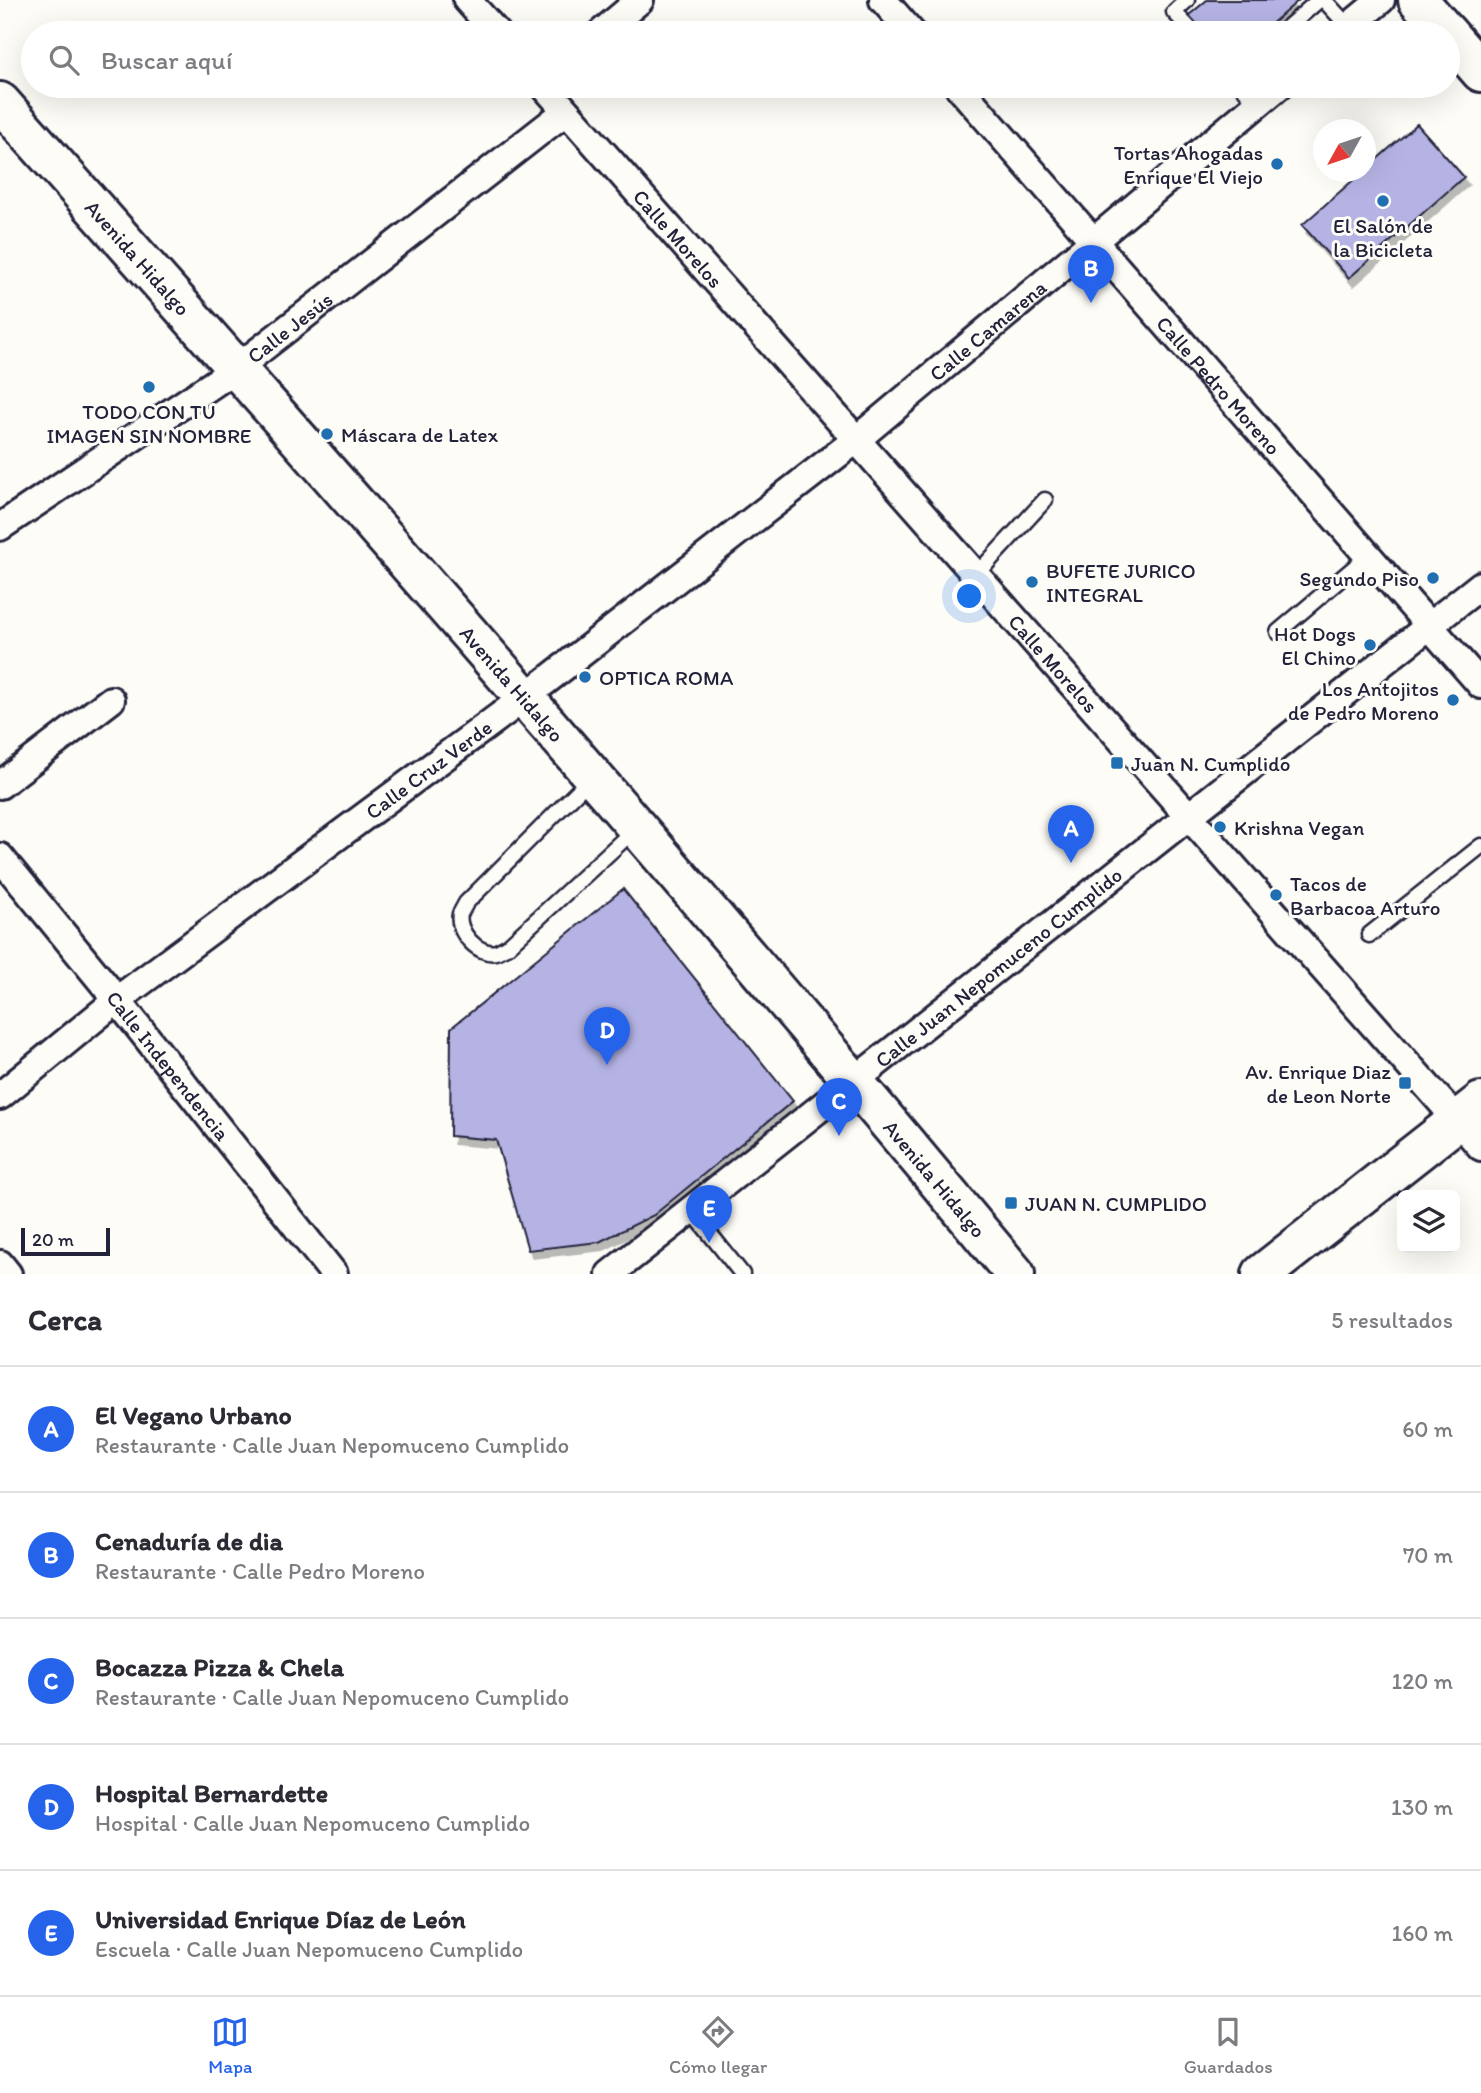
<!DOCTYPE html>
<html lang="es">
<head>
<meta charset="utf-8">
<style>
  body { margin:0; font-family:Itim,sans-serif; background:#f2f2f3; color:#2b2b33 }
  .controls { position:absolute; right:21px; bottom:21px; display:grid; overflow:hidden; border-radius:10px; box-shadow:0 7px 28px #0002 }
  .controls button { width:63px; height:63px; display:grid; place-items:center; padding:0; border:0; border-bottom:2px solid #e1e1e2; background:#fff; color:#2b2b33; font:35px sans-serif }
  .compass { position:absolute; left:1313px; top:119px; width:63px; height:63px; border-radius:50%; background:#fff; box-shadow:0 7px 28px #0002; rotate:230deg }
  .scale { position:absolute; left:21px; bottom:18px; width:89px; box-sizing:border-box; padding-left:7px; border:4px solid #22223b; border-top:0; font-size:19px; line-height:24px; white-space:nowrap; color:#22223b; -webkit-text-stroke:5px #fdfcf7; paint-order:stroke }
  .you { position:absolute; left:970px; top:597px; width:24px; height:24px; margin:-18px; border:5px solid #fff; border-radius:50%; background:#1a73e8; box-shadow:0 0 0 10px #1a73e833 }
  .badge { display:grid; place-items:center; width:46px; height:46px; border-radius:50%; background:#2563eb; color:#fff; font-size:23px; font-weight:700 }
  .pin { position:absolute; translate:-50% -58px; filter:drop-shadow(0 2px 4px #0008) }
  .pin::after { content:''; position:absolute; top:37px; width:24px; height:21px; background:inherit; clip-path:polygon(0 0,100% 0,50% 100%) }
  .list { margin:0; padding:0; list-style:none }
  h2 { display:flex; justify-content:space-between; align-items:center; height:91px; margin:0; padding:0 28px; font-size:30px }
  h2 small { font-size:23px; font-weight:400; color:#7c7c81 }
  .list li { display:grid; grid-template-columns:46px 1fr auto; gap:21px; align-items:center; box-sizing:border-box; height:126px; padding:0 28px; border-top:2px solid #e1e1e2 }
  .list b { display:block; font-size:26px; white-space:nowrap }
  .list p { margin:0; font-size:23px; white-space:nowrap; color:#7c7c81 }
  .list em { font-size:23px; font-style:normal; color:#7c7c81 }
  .icon { flex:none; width:38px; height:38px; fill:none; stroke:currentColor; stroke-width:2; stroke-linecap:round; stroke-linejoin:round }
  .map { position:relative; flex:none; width:1481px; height:1274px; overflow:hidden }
  .search { position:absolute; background:#fff; box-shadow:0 7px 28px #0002; left:21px; right:21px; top:21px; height:77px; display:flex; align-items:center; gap:18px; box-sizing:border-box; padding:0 24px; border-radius:38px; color:#7c7c81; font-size:26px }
  .sheet { height:721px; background:#fff }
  nav { display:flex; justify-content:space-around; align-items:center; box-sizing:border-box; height:98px; border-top:2px solid #e1e1e2; background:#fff; font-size:19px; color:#7c7c81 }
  nav a { display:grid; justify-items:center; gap:4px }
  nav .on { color:#2563eb }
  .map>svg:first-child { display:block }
</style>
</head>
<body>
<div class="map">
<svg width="1481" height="1274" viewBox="0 0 1481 1274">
  <defs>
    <filter id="shadow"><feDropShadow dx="4.5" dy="8" stdDeviation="0" flood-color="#0004"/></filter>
  </defs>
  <rect width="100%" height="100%" fill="#fdfcf7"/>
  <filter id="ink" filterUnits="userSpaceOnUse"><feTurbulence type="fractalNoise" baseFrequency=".0143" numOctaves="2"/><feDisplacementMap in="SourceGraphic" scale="14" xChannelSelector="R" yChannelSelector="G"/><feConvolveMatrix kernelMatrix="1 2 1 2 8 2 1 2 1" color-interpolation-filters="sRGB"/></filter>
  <g filter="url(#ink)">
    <path fill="#b4b3e4" stroke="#22223b" stroke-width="2" filter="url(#shadow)" d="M1207,0h92l-38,33h-59l-14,-17z
      M1417,124l47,53 -115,101 -47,-53z
      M623,889l170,212 -139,114 -55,27 -71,8 -32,-110 -46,-4 1,-108z"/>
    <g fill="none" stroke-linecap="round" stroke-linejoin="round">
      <defs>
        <path id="lane" d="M1187,0l-13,12 20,21
          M1324,0l25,27
          M1281,33l38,-33
          M1242,86l15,18
          M976,575l69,-75
          M1278,632l91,-77
          M591,778l-125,125c-1,2 -5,9 -6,11 -4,17 18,42 36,38 4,-1 7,-4 11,-5l128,-118
          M1369,935l112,-89
          M691,1210l51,64"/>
        <g id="street">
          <path d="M467,0l30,33"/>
          <path d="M883,0l29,33"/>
          <path d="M601,33l39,-33"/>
          <path d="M1341,33l40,-33"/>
          <path id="s1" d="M544,86l937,1061"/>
          <path id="s2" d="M958,86l523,599"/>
          <path id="s3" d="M0,527l237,-159 328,-256"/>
          <path d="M0,785l111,-85"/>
          <path id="s4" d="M0,857l117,143 217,274"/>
          <path id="s5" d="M0,1096l117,-96 407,-302 332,-258 423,-354"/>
          <path d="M0,1264l8,10"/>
          <path id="s6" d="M610,1274l871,-689"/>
        </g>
        <g id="secondary">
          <path d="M1418,0l29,33"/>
          <path d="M1448,34l33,38"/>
          <path id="s7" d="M0,102c344,386 685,775 1015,1172"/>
          <path d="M1262,1274l219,-172"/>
        </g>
      </defs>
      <use href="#lane" stroke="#22223b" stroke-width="19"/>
      <use href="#street" stroke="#22223b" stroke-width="32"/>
      <use href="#secondary" stroke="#22223b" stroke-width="44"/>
      <use href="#lane" stroke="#fdfcf7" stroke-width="14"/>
      <use href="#street" stroke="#fdfcf7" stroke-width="26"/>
      <use href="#secondary" stroke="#fdfcf7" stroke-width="38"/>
    </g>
  </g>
  <g fill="#1f6fb2" stroke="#fdfcf7" stroke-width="2.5">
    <circle cx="1277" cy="164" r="7"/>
    <circle cx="1383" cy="201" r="7"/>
    <circle cx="149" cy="387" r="7"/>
    <circle cx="327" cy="434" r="7"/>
    <circle cx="1433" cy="578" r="7"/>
    <circle cx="1032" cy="582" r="7"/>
    <circle cx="1370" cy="645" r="7"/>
    <circle cx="585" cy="677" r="7"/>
    <circle cx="1453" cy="700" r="7"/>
    <rect x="1110" y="756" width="14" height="14" rx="3.5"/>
    <circle cx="1220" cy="827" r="7"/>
    <circle cx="1276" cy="895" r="7"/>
    <rect x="1398" y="1076" width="14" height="14" rx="3.5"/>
    <rect x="1004" y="1196" width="14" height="14" rx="3.5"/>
  </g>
  <g text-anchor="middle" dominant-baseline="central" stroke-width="6" stroke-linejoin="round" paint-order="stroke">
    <g font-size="21" fill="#22223b" stroke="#fdfcf7" text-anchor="start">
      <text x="1263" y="152" text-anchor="end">Tortas Ahogadas<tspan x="1263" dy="24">Enrique El Viejo</tspan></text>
      <text x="1383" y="225" text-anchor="middle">El Salón de<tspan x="1383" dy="24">la Bicicleta</tspan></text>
      <text x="149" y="411" text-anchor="middle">TODO CON TU<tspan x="149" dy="24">IMAGEN SIN NOMBRE</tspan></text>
      <text x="341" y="434">Máscara de Latex</text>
      <text x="1046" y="570">BUFETE JURICO<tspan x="1046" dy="24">INTEGRAL</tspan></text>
      <text x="1419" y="578" text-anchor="end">Segundo Piso</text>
      <text x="1356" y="633" text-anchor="end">Hot Dogs<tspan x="1356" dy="24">El Chino</tspan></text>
      <text x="599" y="677">OPTICA ROMA</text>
      <text x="1439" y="688" text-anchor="end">Los Antojitos<tspan x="1439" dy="24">de Pedro Moreno</tspan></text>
      <text x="1131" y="763">Juan N. Cumplido</text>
      <text x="1234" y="827">Krishna Vegan</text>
      <text x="1290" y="883">Tacos de<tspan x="1290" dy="24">Barbacoa Arturo</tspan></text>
      <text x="1391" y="1071" text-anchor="end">Av. Enrique Diaz<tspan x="1391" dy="24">de Leon Norte</tspan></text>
      <text x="1025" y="1203">JUAN N. CUMPLIDO</text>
    </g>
    <g font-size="21" fill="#22223b" stroke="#fdfcf7">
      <text stroke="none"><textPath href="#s1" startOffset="203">Calle Morelos</textPath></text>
      <text stroke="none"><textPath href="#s7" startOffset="208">Avenida Hidalgo</textPath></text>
      <text stroke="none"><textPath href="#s3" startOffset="352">Calle Jesús</textPath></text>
      <text stroke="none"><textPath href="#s5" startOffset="1250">Calle Camarena</textPath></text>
      <text stroke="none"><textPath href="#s2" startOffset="397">Calle Pedro Moreno</textPath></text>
      <text stroke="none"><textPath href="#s1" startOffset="770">Calle Morelos</textPath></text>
      <text stroke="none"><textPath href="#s7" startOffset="775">Avenida Hidalgo</textPath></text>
      <text stroke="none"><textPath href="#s5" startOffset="539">Calle Cruz Verde</textPath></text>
      <text stroke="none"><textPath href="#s6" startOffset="495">Calle Juan Nepomuceno Cumplido</textPath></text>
      <text stroke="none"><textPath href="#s4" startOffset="268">Calle Independencia</textPath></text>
      <text stroke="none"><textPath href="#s7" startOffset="1426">Avenida Hidalgo</textPath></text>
    </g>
  </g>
</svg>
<div class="controls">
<button><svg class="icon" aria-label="layers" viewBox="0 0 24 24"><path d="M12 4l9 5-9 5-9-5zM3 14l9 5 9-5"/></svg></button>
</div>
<svg class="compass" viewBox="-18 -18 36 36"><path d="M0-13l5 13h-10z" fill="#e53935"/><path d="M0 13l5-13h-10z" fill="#7c7c81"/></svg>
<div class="scale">20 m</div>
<div class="you"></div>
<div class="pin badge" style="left:1071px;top:863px">A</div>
<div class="pin badge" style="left:1091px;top:303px">B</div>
<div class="pin badge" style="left:839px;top:1136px">C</div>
<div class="pin badge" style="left:607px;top:1065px">D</div>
<div class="pin badge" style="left:709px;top:1243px">E</div>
<div class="search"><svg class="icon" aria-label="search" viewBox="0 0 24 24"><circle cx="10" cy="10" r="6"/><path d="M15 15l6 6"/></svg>Buscar aquí</div>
</div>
<section class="sheet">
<h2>Cerca<small>5 resultados</small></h2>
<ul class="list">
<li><span class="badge">A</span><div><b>El Vegano Urbano</b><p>Restaurante · Calle Juan Nepomuceno Cumplido</p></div><em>60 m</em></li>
<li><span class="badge">B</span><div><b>Cenaduría de dia</b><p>Restaurante · Calle Pedro Moreno</p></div><em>70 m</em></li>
<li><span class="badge">C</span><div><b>Bocazza Pizza &amp; Chela</b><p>Restaurante · Calle Juan Nepomuceno Cumplido</p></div><em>120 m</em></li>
<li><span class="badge">D</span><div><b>Hospital Bernardette</b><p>Hospital · Calle Juan Nepomuceno Cumplido</p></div><em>130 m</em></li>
<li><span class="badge">E</span><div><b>Universidad Enrique Díaz de León</b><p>Escuela · Calle Juan Nepomuceno Cumplido</p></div><em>160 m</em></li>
</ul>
</section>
<nav>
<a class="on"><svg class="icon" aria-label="map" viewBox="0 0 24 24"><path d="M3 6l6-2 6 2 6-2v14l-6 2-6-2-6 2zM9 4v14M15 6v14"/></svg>Mapa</a>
<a><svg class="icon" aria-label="directions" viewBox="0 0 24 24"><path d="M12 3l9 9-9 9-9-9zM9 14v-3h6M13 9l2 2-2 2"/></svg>Cómo llegar</a>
<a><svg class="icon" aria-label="saved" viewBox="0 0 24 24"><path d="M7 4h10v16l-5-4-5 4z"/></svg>Guardados</a>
</nav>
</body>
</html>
